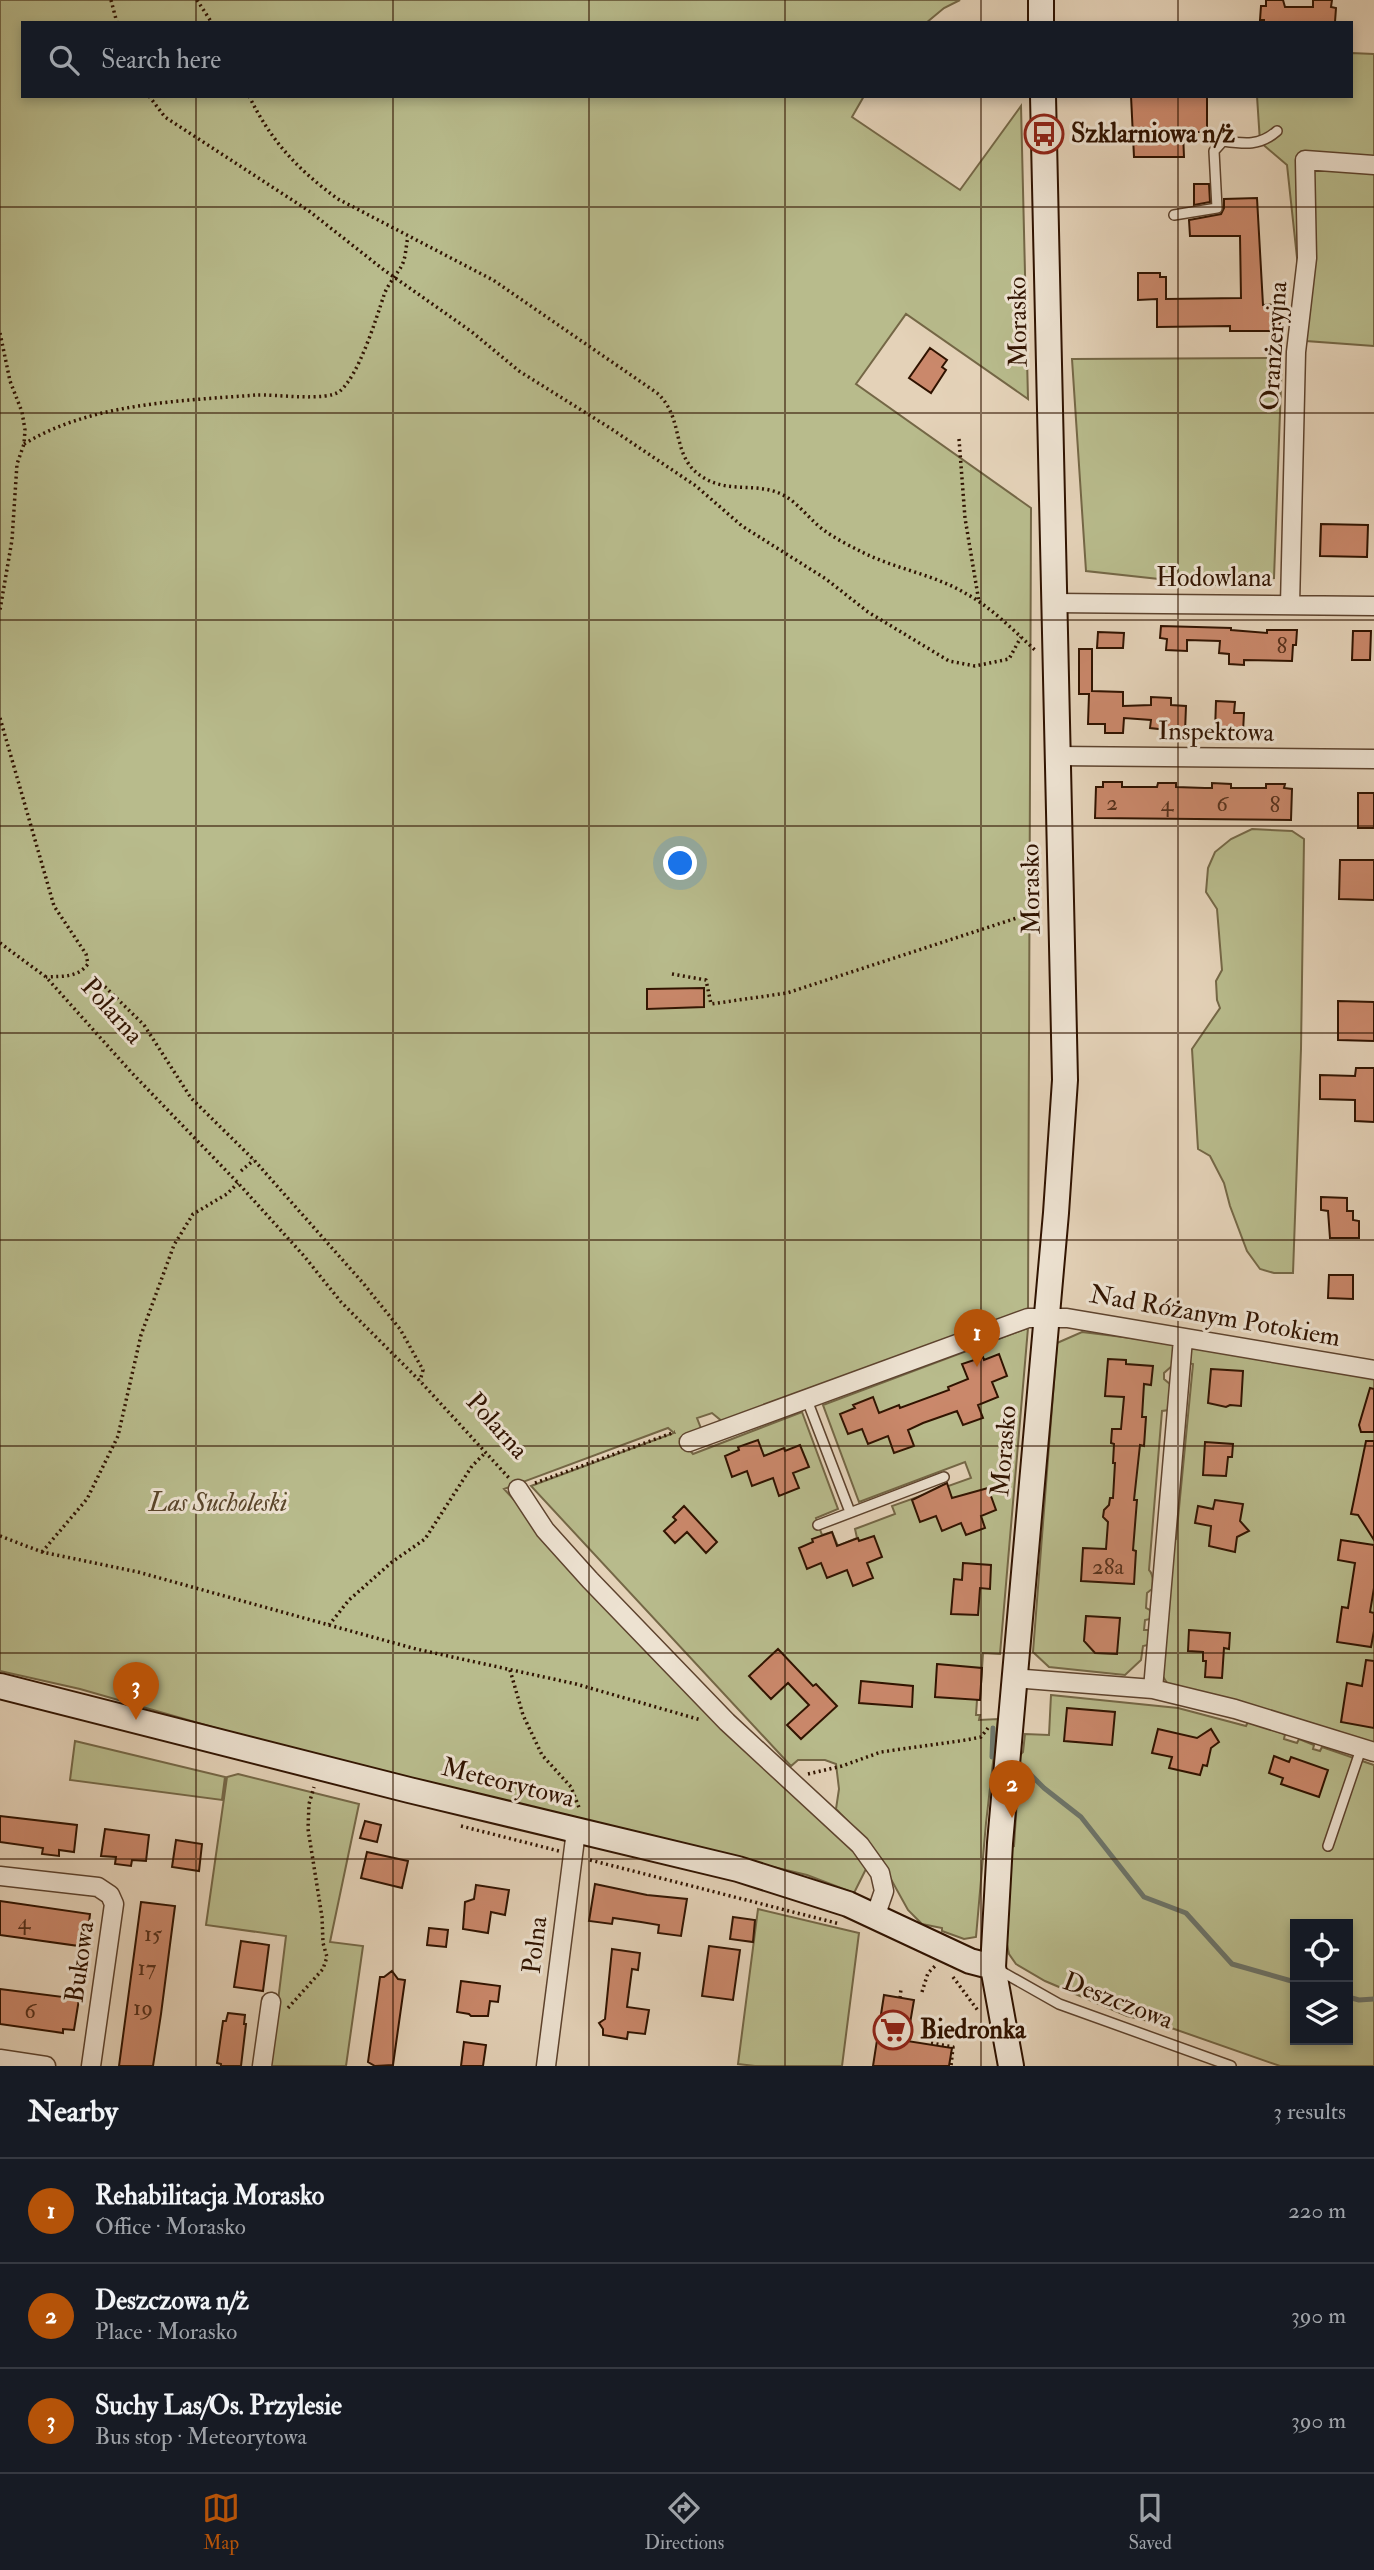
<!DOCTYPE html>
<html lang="en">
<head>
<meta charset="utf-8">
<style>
  body { margin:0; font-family:"IM FELL Double Pica",serif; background:#242831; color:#f1f3f6 }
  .controls { position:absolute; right:21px; bottom:21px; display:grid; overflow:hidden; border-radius:0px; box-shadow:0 4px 10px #0003 }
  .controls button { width:63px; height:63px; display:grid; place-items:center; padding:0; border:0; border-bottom:2px solid #363941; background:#171b24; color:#f1f3f6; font:35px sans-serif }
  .you { position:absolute; left:681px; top:864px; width:24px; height:24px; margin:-18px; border:5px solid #fff; border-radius:50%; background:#1a73e8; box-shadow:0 0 0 10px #1a73e833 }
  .badge { display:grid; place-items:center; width:46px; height:46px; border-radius:50%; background:#b45309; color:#fff; font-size:23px; font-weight:700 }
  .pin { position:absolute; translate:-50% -58px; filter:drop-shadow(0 2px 4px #0008) }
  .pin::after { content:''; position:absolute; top:37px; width:24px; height:21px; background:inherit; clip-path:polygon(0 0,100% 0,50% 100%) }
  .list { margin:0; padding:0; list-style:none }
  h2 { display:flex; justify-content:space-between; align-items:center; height:91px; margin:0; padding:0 28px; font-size:30px }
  h2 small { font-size:23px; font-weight:400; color:#9ea1a6 }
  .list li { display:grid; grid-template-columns:46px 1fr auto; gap:21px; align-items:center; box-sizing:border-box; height:105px; padding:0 28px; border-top:2px solid #363941 }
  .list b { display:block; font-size:26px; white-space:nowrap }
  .list p { margin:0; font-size:23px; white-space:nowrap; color:#9ea1a6 }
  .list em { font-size:23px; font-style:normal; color:#9ea1a6 }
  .icon { flex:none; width:38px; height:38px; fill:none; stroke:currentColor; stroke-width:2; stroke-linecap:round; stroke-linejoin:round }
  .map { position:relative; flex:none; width:1374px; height:2066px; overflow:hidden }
  .search { position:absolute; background:#171b24; box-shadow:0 4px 10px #0003; left:21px; right:21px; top:21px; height:77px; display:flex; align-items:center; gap:18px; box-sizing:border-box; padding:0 24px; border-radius:0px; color:#9ea1a6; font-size:26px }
  .sheet { height:406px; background:#171b24 }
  nav { display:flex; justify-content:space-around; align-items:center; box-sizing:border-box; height:98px; border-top:2px solid #363941; background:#171b24; font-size:19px; color:#9ea1a6 }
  nav a { display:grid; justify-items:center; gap:4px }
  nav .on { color:#b45309 }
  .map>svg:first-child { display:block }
</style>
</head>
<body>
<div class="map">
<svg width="1374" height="2066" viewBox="0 0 1374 2066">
  <rect width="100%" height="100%" fill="#e4d2b8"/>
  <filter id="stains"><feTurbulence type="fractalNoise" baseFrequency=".00286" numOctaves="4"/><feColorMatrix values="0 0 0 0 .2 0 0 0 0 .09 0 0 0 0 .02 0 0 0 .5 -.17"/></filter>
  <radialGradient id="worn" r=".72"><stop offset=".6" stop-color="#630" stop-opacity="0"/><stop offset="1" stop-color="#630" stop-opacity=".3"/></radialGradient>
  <path fill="#b8bb8c" stroke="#746746" stroke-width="2" fill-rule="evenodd" d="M0,0h960l-16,8 -18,15h-903v73h841l-12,21 108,73 61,-84 7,293 -122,-85 -50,70 175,124 -3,802 -305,112 -11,-9 -15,5 5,13 -22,8 13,15 109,-42 36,97 -22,9 6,17 10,-3 6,14 19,-8 -2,-9 40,-15 -3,-8 79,-28 -6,-16 -106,40 -36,-97 205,-77 -28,326 -17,-1 -3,47h-3l-1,15h4l-1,5 19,-1 -12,104 -10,114 -12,2 -22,-8v-3l-20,-4 -14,-14 -26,-47 -25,-32 -21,-22 3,-20 -3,-25 -11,-4h-27l-7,6 -260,-280 143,-53 -6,-5 -164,61 219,236 145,140 -14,28 -47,-18 -452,-107 -275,-79 -80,-18z
    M1351,53l23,1v292l-68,-5 -19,-176 -27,-23 -3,-46h94z
    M1282,358l-8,220 -60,7 -128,-14 -14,-212z
    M1252,829l40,2 12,8 -3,210 -8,224h-19l-14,-4 -13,-18 -17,-45 -6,-23 -14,-27 -12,-7 -6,-100 28,-41 -3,-8 -1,-19 6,-11 -5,-61 -11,-17 2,-24 7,-16 16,-13z
    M1082,1332l90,11 2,3 -1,19 -9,8v6l7,6 -2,25 -7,1 -13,159c5,5 4,13 3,19l-5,4 -1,15 4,2v9l-5,1 -1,10h5l-1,15 -5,1 -2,14 -16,15 -76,-8 -16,-15 24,-309z
    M1195,1346l179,32v368l-205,-60 -7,-11 8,-134 6,-2 17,-175 -7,-1 4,-15z
    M1051,1695l127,13 68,18 2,-4 37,12 -1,5 13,4 2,-4 15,6 -1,4 7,2 2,-4 32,11 5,6 3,-3 12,4v301h-94l-123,-43 -30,-7 -82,-35 -29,-17 -7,-10 -5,-24 4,-81 6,-3 3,-46 -4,-1 1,-38 9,-9 2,-18 24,1zM1295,1924h53v116h-53z
    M75,1741l150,36 -3,23 -152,-20z
    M238,1774l121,30 -29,138 33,4 -17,120h-76l16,-130 -80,-11 21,-148z
    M758,1909l101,24 -17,133h-87l-17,-2z"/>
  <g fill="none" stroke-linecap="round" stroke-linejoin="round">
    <path stroke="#6d756a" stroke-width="5" d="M992,1757l1,-29
      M1020,1764l24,24 37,29 63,80 42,16 46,51 63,18
      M1348,1997l11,3 15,-1"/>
  </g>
  <path fill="#ca886b" stroke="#301300" stroke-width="2" d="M1266,0h17l2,7h28v-7h19l-1,7 5,1 -1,14 -71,1v-3h-4l1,-14h5z
    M1131,96h76v36h-24l1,25h-50z
    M1194,184h15l1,18 -16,3z
    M1257,198l6,107 17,-1v27h-50v-5l-73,1v-28l-19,1v-27h22v4h6v22l75,-1 -1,-62h-50l-1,-16 32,-6 3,-6v-9z
    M930,348l17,12 -5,7 4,3 -15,23 -22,-15z
    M1321,524l47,1 -1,32 -47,-1z
    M1161,626l70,2v2l36,3v-3h30l-1,15h-3l-1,16 -48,-1v5l-15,-1v-10l-10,-1 1,-12 -33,-1v11l-21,-1 1,-11 -7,-1z
    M1353,631h18l-1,29h-18z
    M1098,632l26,1 -1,15h-26z
    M1079,649h13v42l31,1v14l28,-1v-8l20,1v7l15,1 -1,26 -35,-4 1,-8 -27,-2 -1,15h-18v-9h-17l1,-30h-10z
    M1216,701l19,1 -1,11h10l-1,19 -28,-1z
    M1103,782h19v5h35l1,-4h18v4l29,1h7v-5l19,1v4h35v-4h19l-1,4 8,1 -1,31 -196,-2 1,-31h7z
    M1358,793h16v35h-16z
    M1340,860h34v40l-35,-1z
    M704,988v19l-57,2v-20z
    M1338,1001l36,1v39l-36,-1z
    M1356,1068h18v54l-19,-1v-21l-35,-1v-24l35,1z
    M1321,1197l26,1v13h6v9l6,1v17h-29l-2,-27 -7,-1z
    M1329,1275h24v24l-25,-1z
    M999,1354l8,22 -15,6 6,15 -20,8 5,13 -20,7 -6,-14 -34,12 -15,7 6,16 -20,7 -6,-17 -20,8 -6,-15 -14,5 -8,-20 15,-6 -2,-3 20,-8 6,16 20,-8 1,3 49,-18 -1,-3 20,-8 -6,-15 21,-7 1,3z
    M1108,1359l18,1v4l27,2 -2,19 -7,-1 -2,33h4l-2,29 -4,-1 -6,55h3l-4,50 3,1 -2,33 -53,-3 2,-33 23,1 2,-27 -5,-5 1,-7 5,-5 1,-7h3l2,-35h-2l1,-19 -3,-1 1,-14h9l3,-32 -19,-1z
    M1211,1369l32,2 -2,35 -11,-1 -4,2 -18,-4z
    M1370,1388l4,1v43h-13l-2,-7z
    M758,1440l6,16 20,-8 1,3 15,-6 9,22 -16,6 6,15 -20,8 -6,-18 -21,8 -5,-15 -15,6 -7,-21 14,-6 -1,-3z
    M1366,1441h8v99l-16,-25 -7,-1z
    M1205,1442l28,2 -1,13h-4l-2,19 -23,-1z
    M947,1483l5,15 36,-10 8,22 -15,6 4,12 -19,7 -5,-12 -19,8 -6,-15 -16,6 -8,-22z
    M1215,1500l28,4 -3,17 9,10 -12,6 -2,15 -26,-6 2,-20 -16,-3 3,-17 15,3z
    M684,1506l33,36 -11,11 -19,-21 -12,11 -11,-12 12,-11 -3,-3z
    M832,1532l5,14 21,-8 1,3 15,-5 8,21 -15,6 6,15 -20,8 -6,-16 -20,8 -6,-15 -14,6 -8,-21 14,-6 -1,-3z
    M1341,1540l33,5v43l-4,24 4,1v18l-3,16 -34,-5 5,-35 6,1 7,-45 -17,-3z
    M963,1563l28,2 -1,24 -10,-1 -2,27 -27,-1 3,-35 8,1z
    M1086,1616l34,2 -3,36 -22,-1 -11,-12z
    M1189,1630l41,3 -1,16 -5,-1 -2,30 -17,-1 1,-16h-3v-9l-15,-1z
    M778,1649l35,37 3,-2 21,22 -36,33 -14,-14 22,-20 -21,-22 -17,16 -22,-23z
    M1366,1660l8,1v67l-33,-6 6,-39 15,3z
    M937,1664l45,4 -2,32 -45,-3z
    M861,1681l52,5 -1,21 -53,-4z
    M1067,1708l48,4 -3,33 -48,-4z
    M1158,1729l39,9 14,-9 8,13 -8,6 -4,18 -4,-1 -3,10 -31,-7 3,-11 -20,-4z
    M1274,1756l15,6 2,-5 37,13 -9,27 -38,-13 2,-6 -14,-5z
    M0,1816l77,9 -3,27 -15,-2v6l-17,-2 1,-6 -43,-6z
    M365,1821l16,4 -4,17 -17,-4z
    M105,1829l44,6 -3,26 -14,-1 -1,6 -16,-2 1,-7 -15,-1z
    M176,1840l26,4 -3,27 -27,-4z
    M367,1852l41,9 -6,27 -41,-10z
    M595,1884l52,11 40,4 -6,37 -23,-3 1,-8 -18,-3 -28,-4 -1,6 -23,-3z
    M476,1885l33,5 -4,25 -14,-3 -3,21 -25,-4 2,-27 9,-3z
    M0,1901l90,13 -3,25 -7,-1 -1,8 -79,-11z
    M141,1902l34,4 -14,108 -8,52h-34z
    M733,1917l22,3 -2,22 -23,-3z
    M429,1928l19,2 -2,17 -19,-2z
    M241,1941l28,4 -6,46 -29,-4z
    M709,1946l31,4 -7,50 -31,-4z
    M612,1949l28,4 -2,17 -6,-1 -5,38 22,3 -4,24 -17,-2 -1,7 -24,-4v-6l-4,-6 6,-4z
    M392,1971l6,8 7,1 -12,85 -18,1 -7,-4 12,-85h4z
    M461,1981l39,5 -2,16 -8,-1 -2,15h-17l-2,-2 -12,-2z
    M0,1989l79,10 -5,31 -11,-1v4l-63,-9z
    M884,1995l30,5 -7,41 45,7 -3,18h-76z
    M228,2013l17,2 -1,9h2l-5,42h-20v-2l-4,-1 6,-42h3z
    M464,2042l22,3 -3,21h-22z"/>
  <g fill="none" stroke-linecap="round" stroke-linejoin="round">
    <defs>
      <path id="lane" d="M1174,215l43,-7 -3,-57 9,-10c22,3 37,5 54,-10
        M807,1400l43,112
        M818,1525l126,-48
        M1328,1846l33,-97
        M997,1969l62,35 172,62"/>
      <path id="street" d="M1054,603l320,3
        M1290,605l6,-253 11,-94 -2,-98 69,5
        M1057,756l317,3
        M689,1442l339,-124h39l307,52
        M518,1489l27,41 45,50 137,142 133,123 20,28 4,18 -9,26
        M1013,1678l140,11 82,20 139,43
        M1153,1689l30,-350
        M0,1876l98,11 12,8 4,9 -23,162
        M0,2059l46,7
        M262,2066l9,-64
        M546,2066l30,-235"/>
      <path id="secondary" d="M1041,0v23
        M0,1686l409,104 329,79 110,35 122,57 23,6
        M1011,2066l-18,-99 7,-124 56,-630 9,-133 -22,-984"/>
    </defs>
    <use href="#lane" stroke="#5d432e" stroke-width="12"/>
    <use href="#street" stroke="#5d432e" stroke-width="21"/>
    <use href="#secondary" stroke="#301300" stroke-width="28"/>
    <path stroke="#301300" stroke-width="3.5" stroke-dasharray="2 3.5" stroke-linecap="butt" d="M111,0l6,23
      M197,0l15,23
      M149,96l16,21 144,94 75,59 88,62 47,39 91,57 86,58 46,40 84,53 42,33 81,49 26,5 34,-7 12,-22
      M249,96c22,45 49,74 89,103l155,81 164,113c29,26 12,64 47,85 26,16 55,3 81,18 15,9 26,25 40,35 11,8 25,15 37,21 33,17 71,22 103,41 26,14 48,37 70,57
      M0,333l10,48 12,31 3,18 -1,14 -7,20 -5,76 -12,70
      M959,439l6,79 14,84
      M24,444c67,-41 155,-43 232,-49 19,-1 71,7 84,-4 19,-16 36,-72 44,-96 4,-12 14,-21 19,-32 3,-8 3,-18 5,-26
      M0,718l54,188 32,48 2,10c-11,14 -25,12 -42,13
      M0,943l46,34 85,95 107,111 66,73 37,46 79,79 89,97
      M672,974l34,6 5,24 76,-11 242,-79 12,-1
      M93,975l51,50 47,73 63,62 109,123 37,46 23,41 -3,11
      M241,1171l13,-11
      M535,1483l140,-51
      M0,1536l42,16 96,20 191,53 20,-25 43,-38 33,-23 47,-73 14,-14
      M42,1552l45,-53 31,-63 23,-101 33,-90 19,-31 34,-20 11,-11
      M329,1625l87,24 160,35 125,36
      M510,1670l13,45 19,40 29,32 9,23
      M808,1774l34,-8 39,-14 85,-12 15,-3 7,-9
      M461,1826l98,25
      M590,1860l250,64
      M953,1977l26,35
      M922,1992l6,-19 7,-7
      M900,1998l1,-9
      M288,2008l35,-39 4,-12 -4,-14 -1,-26 -14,-88 1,-25 5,-17
      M931,2043l22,4 -2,19"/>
    <use href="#lane" stroke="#ede2d1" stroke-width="9"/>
    <use href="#street" stroke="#ede2d1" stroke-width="18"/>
    <use href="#secondary" stroke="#ede2d1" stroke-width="24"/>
  </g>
  <path fill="none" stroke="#301300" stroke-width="2" stroke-opacity="0.55" d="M196,0v23M393,0v23M589,0v23M785,0v23M981,0v23M1178,0v23M196,96v1970M393,96v1970M589,96v1970M785,96v1970M981,96v1970M1178,96v1970M0,207h1374M0,413h1374M0,620h1374M0,826h1374M0,1033h1374M0,1240h1374M0,1446h1374M0,1653h1374M0,1859h1374"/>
  <defs>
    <symbol id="bus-ring" viewBox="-11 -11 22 22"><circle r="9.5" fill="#ede2d1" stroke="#8f2418" stroke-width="1.5"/><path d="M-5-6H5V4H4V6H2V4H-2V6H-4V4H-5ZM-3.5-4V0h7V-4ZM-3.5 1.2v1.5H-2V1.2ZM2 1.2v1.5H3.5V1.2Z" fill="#8f2418"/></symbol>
    <symbol id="supermarket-ring" viewBox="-11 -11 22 22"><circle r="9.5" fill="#ede2d1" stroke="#8f2418" stroke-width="1.5"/><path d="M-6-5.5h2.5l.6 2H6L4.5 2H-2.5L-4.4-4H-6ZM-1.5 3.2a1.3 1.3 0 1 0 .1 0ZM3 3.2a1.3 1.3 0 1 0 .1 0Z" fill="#8f2418"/></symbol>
  </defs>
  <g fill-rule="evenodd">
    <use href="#bus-ring" x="1022" y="112" width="44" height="44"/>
    <use href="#supermarket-ring" x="871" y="2008" width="44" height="44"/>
  </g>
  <g text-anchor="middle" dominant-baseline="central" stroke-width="6" stroke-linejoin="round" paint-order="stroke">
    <g font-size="23" fill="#56301b">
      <text x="1282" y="645">8</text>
      <text x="1112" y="802">2</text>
      <text x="1167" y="803">4</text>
      <text x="1222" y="803">6</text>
      <text x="1275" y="804">8</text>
      <text x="1108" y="1566">28a</text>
      <text x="24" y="1921">4</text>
      <text x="153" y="1933">15</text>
      <text x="147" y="1967">17</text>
      <text x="143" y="2007">19</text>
      <text x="30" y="2010">6</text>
    </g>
    <g font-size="26" font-weight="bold" fill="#301300" stroke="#ede2d1" text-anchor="start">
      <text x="1071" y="134">Szklarniowa n/ż</text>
      <text x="920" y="2030">Biedronka</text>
    </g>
    <g font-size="26" fill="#301300" stroke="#ede2d1">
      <text transform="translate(1018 322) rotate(-91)">Morasko</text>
      <text transform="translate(1274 346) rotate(-86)">Oranżeryjna</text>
      <text x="1214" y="578">Hodowlana</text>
      <text transform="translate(1216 732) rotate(1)">Inspektowa</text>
      <text transform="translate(1031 889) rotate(-91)">Morasko</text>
      <text transform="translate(112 1011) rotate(48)">Polarna</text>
      <text transform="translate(1215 1316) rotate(10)">Nad Różanym Potokiem</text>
      <text transform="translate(497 1426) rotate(48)">Polarna</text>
      <text transform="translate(1004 1451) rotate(-85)">Morasko</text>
      <text transform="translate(508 1783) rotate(14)">Meteorytowa</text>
      <text transform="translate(535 1945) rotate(-83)">Polna</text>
      <text transform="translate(80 1962) rotate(-82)">Bukowa</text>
      <text transform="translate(1118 2001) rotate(21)">Deszczowa</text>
    </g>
    <g font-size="26" font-style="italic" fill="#59452a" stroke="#ede2d1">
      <text x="218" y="1503">Las Sucholeski</text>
    </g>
  </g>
  <rect width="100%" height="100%" filter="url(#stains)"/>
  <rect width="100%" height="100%" fill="url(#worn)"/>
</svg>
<div class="controls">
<button><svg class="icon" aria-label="locate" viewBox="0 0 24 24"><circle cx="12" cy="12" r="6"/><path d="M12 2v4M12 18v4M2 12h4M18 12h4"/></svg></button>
<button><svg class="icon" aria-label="layers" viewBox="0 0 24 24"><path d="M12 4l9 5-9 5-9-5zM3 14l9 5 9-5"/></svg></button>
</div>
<div class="you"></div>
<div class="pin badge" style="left:977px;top:1367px">1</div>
<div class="pin badge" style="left:1012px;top:1818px">2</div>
<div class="pin badge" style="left:136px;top:1720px">3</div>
<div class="search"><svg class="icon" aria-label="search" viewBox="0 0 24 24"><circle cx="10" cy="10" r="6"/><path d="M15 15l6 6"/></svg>Search here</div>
</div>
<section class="sheet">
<h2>Nearby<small>3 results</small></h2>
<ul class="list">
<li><span class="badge">1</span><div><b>Rehabilitacja Morasko</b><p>Office · Morasko</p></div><em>220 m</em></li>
<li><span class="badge">2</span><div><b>Deszczowa n/ż</b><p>Place · Morasko</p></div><em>390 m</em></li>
<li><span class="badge">3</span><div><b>Suchy Las/Os. Przylesie</b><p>Bus stop · Meteorytowa</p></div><em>390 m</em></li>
</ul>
</section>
<nav>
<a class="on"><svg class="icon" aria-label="map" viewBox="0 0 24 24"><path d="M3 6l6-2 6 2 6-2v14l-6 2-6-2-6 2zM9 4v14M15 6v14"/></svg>Map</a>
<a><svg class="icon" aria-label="directions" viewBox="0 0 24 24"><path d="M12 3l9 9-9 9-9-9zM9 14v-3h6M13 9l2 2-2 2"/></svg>Directions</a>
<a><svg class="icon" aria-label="saved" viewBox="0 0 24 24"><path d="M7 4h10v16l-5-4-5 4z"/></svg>Saved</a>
</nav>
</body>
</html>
